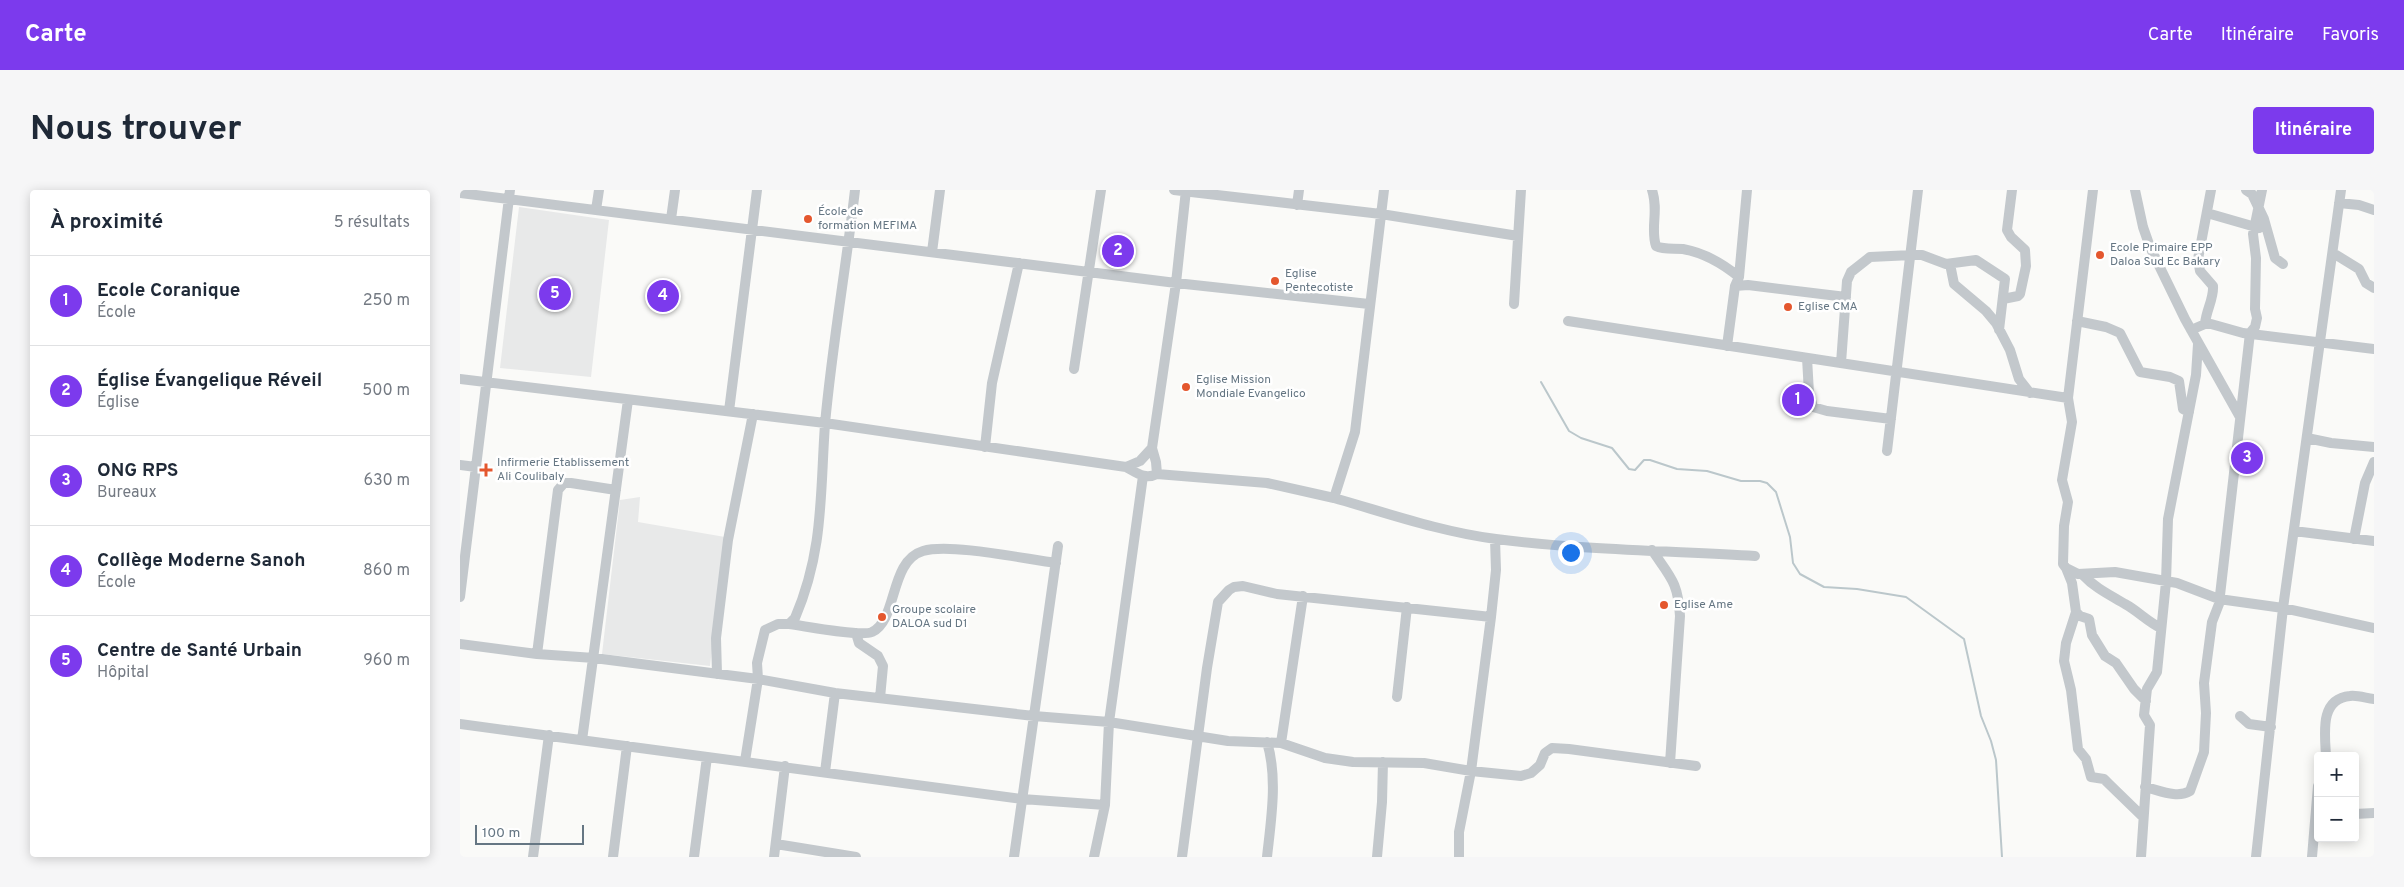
<!DOCTYPE html>
<html lang="fr">
<head>
<meta charset="utf-8">
<style>
  body { margin:0; font-family:Overpass,sans-serif; background:#f6f6f7; color:#1f2937 }
  .controls { position:absolute; right:15px; bottom:15px; display:grid; overflow:hidden; border-radius:5px; box-shadow:0 2px 12px #0003 }
  .controls button { width:45px; height:45px; display:grid; place-items:center; padding:0; border:0; border-bottom:1px solid #e0e1e3; background:#fff; color:#1f2937; font:25px sans-serif }
  .scale { position:absolute; left:15px; bottom:12px; width:109px; box-sizing:border-box; padding-left:5px; border:2px solid #657683; border-top:0; font-size:14px; line-height:18px; white-space:nowrap; color:#657683; -webkit-text-stroke:4px #fff; paint-order:stroke }
  .you { position:absolute; left:1110px; top:362px; width:18px; height:18px; margin:-12px; border:4px solid #fff; border-radius:50%; background:#1a73e8; box-shadow:0 0 0 8px #1a73e833 }
  .badge { display:grid; place-items:center; width:32px; height:32px; border-radius:50%; background:#7c3aed; color:#fff; font-size:16px; font-weight:700 }
  .pin { position:absolute; translate:-50% -50%; border:2px solid #fff; box-shadow:0 1px 5px #0006 }
  .list { margin:0; padding:0; list-style:none }
  h2 { display:flex; justify-content:space-between; align-items:center; height:65px; margin:0; padding:0 20px; font-size:21px }
  h2 small { font-size:16px; font-weight:400; color:#747a83 }
  .list li { display:grid; grid-template-columns:32px 1fr auto; gap:15px; align-items:center; box-sizing:border-box; height:90px; padding:0 20px; border-top:1px solid #e0e1e3 }
  .list b { display:block; font-size:19px; white-space:nowrap }
  .list p { margin:0; font-size:16px; white-space:nowrap; color:#747a83 }
  .list em { font-size:16px; font-style:normal; color:#747a83 }
  .map { position:relative; flex:none; width:1914px; height:667px; overflow:hidden; border-radius:5px }
  header { display:flex; align-items:center; gap:30px; box-sizing:border-box; height:70px; padding:0 25px; background:#7c3aed; color:#fff }
  header strong { font-size:24px }
  nav { display:flex; gap:28px; margin-inline-start:auto; font-size:18px }
  .intro { display:flex; align-items:center; justify-content:space-between; box-sizing:border-box; height:120px; padding:0 30px }
  h1 { margin:0; font-size:35px }
  .button { padding:12px 22px; border-radius:5px; background:#7c3aed; color:#fff; font-size:18px; font-weight:700 }
  main { display:flex; gap:30px; padding:0 30px }
  aside { flex:1; background:#fff; border-radius:5px; box-shadow:0 2px 12px #0003 }
  .map>svg:first-child { display:block }
</style>
</head>
<body>
<header>
<strong>Carte</strong>
<nav><a>Carte</a><a>Itinéraire</a><a>Favoris</a></nav>
</header>
<div class="intro"><h1>Nous trouver</h1><a class="button">Itinéraire</a></div>
<main>
<aside>
<h2>À proximité<small>5 résultats</small></h2>
<ul class="list">
<li><span class="badge">1</span><div><b>Ecole Coranique</b><p>École</p></div><em>250 m</em></li>
<li><span class="badge">2</span><div><b>Église Évangelique Réveil</b><p>Église</p></div><em>500 m</em></li>
<li><span class="badge">3</span><div><b>ONG RPS</b><p>Bureaux</p></div><em>630 m</em></li>
<li><span class="badge">4</span><div><b>Collège Moderne Sanoh</b><p>École</p></div><em>860 m</em></li>
<li><span class="badge">5</span><div><b>Centre de Santé Urbain</b><p>Hôpital</p></div><em>960 m</em></li>
</ul>
</aside>
<div class="map">
<svg width="1914" height="667" viewBox="0 0 1914 667">
  <rect width="100%" height="100%" fill="#fafaf8"/>
  <path fill="#e8e9e9" d="M59,17l90,13 -18,157 -91,-9z
    M180,307l-2,25 87,15 -15,129 -108,-12 18,-154z"/>
  <g fill="none" stroke-linecap="round" stroke-linejoin="round">
    <path stroke="#bbc7cb" stroke-width="2" d="M1081,192l28,49 12,7 31,10 17,21 6,1 9,-10h6l27,9 30,2 34,10h19l7,2 9,9 14,45 3,26 7,11 24,13 33,2 49,8 58,42 17,77 10,25 5,19 6,97"/>
    <path stroke="#c3c8cc" stroke-width="10" d="M714,0l207,24 137,22
      M1192,0c7,21 -2,38 4,56 8,4 18,2 27,3 22,4 39,14 56,28
      M1633,0l-25,208 4,24 -10,58 6,22 -4,24 -1,38 3,4 12,6 37,-2 62,11 42,16 64,9 91,20
      M1675,0l8,37 7,20 35,72 55,98
      M1786,0l6,4 12,25 11,39 8,6
      M0,3l716,90 193,21
      M1879,13l20,2 15,5
      M837,15l2,-15
      M136,20l3,-20
      M1747,23l52,15
      M211,29l4,-29
      M472,62l8,-62
      M1873,63l26,16 7,14 8,5
      M1490,74l4,20 32,27 10,12 14,27 9,29 11,14
      M1275,96l13,-1 98,12
      M1543,109l15,-3 2,-2 6,-28 -1,-16 -14,-13 -4,-7 5,-40
      M1054,114l7,-114
      M1108,131l500,77
      M1617,131l29,6 14,6 20,39 30,5 9,4 4,28 6,3
      M1745,134c1,-14 9,-25 8,-38l-13,-15 -2,-12 13,-69
      M1731,140l14,-6h6l32,9 131,16
      M1267,156l8,-60 4,-9 8,-87
      M1347,168l2,35 4,14 14,4 64,8
      M1381,173l6,-82 4,-9 19,-15 42,-2h10l24,9 30,-4 29,19 -6,51
      M614,179l27,-179
      M0,189l365,44 301,44c11,6 19,13 31,7l-1,-12 -4,-14
      M269,221l28,-221
      M1847,248l24,5 43,4
      M525,257l7,-64 27,-120
      M1427,261l31,-261
      M0,275l16,2
      M666,277l14,-6 12,-13 24,-165 10,-93
      M697,284l110,9 67,15 21,-66 29,-242
      M874,308c53,15 107,34 162,41 86,11 173,12 259,17
      M1834,341l80,10
      M1894,349l11,-56 9,-21
      M1192,360c19,28 26,32 28,66l-10,147
      M1606,378l6,15 4,29 -10,31 -2,18 7,29 7,59 8,10 5,18 13,2 5,5 34,33
      M1623,385c12,13 27,20 42,29 13,7 23,18 36,24
      M0,407l50,-407
      M1616,422l4,4 9,3 3,16 13,21 11,7 18,26 12,12
      M329,434c16,2 71,13 83,8 26,-12 17,-71 51,-81 27,-8 102,8 133,12
      M396,443l3,10 19,13 5,10 -3,32
      M0,454l77,10 57,4 164,21 77,14 199,23 75,6 119,19 53,2 44,15 28,4 71,1 47,8 50,5 10,-3 9,-8 5,-12 7,-5 17,1 127,17
      M77,464l21,-164 6,-7h7l45,7
      M257,484l-1,-36 12,-98 25,-126
      M937,507l10,-90
      M1780,526l9,8 22,3
      M0,534l562,75 83,6
      M122,550l46,-340
      M807,552c11,36 4,78 0,115
      M821,553l22,-147
      M1866,566c-1,-22 -7,-57 24,-60 7,-1 16,2 24,3
      M285,571l13,-82 -1,-16 8,-33 13,-6h11l6,-6c29,-68 25,-124 30,-194 7,-78 21,-156 30,-234
      M365,582l10,-79
      M1685,597c14,3 32,12 45,4l14,-39 2,-39 -2,-30 8,-61 7,-18 31,-271 5,-6 2,-9 -2,-9 1,-51 -3,-24 9,-44
      M1895,624l19,-1
      M316,654l80,13
      M73,667l16,-122
      M153,667l14,-111
      M234,667l13,-100
      M314,667l11,-91
      M554,667l44,-311
      M634,667l11,-52 4,-83 34,-246
      M722,667l25,-189 11,-66 11,-12 5,-3 9,-1 34,8 214,23
      M917,667l5,-55 1,-40
      M999,667v-25l12,-61 20,-154 5,-47 -1,-31
      M1681,667l9,-132 -6,-10 3,-26 10,-17 9,-90 2,-63 28,-144 2,-31
      M1796,667l27,-249 58,-418
      M1852,667l6,-71"/>
  </g>
  <g fill="#e4572e" stroke="#fff" stroke-width="2">
    <circle cx="348" cy="29" r="5"/>
    <circle cx="1640" cy="65" r="5"/>
    <circle cx="815" cy="91" r="5"/>
    <circle cx="1328" cy="117" r="5"/>
    <circle cx="726" cy="197" r="5"/>
    <path d="M23.5 272.5h5v5h5v5h-5v5h-5v-5h-5v-5h5z"/>
    <circle cx="1204" cy="415" r="5"/>
    <circle cx="422" cy="427" r="5"/>
  </g>
  <g text-anchor="middle" dominant-baseline="central" stroke-width="5" stroke-linejoin="round" paint-order="stroke">
    <g font-size="12" fill="#657683" stroke="#fff" text-anchor="start">
      <text x="358" y="22">École de<tspan x="358" dy="14">formation MEFIMA</tspan></text>
      <text x="1650" y="58">Ecole Primaire EPP<tspan x="1650" dy="14">Daloa Sud Ec Bakary</tspan></text>
      <text x="825" y="84">Eglise<tspan x="825" dy="14">Pentecotiste</tspan></text>
      <text x="1338" y="117">Eglise CMA</text>
      <text x="736" y="190">Eglise Mission<tspan x="736" dy="14">Mondiale Evangelico</tspan></text>
      <text x="37" y="273">Infirmerie Etablissement<tspan x="37" dy="14">Ali Coulibaly</tspan></text>
      <text x="1214" y="415">Eglise Ame</text>
      <text x="432" y="420">Groupe scolaire<tspan x="432" dy="14">DALOA sud D1</tspan></text>
    </g>
  </g>
</svg>
<div class="controls">
<button>+</button>
<button>−</button>
</div>
<div class="scale">100 m</div>
<div class="you"></div>
<div class="pin badge" style="left:1338px;top:210px">1</div>
<div class="pin badge" style="left:658px;top:61px">2</div>
<div class="pin badge" style="left:1787px;top:268px">3</div>
<div class="pin badge" style="left:203px;top:106px">4</div>
<div class="pin badge" style="left:95px;top:104px">5</div>
</div>
</main>
</body>
</html>
